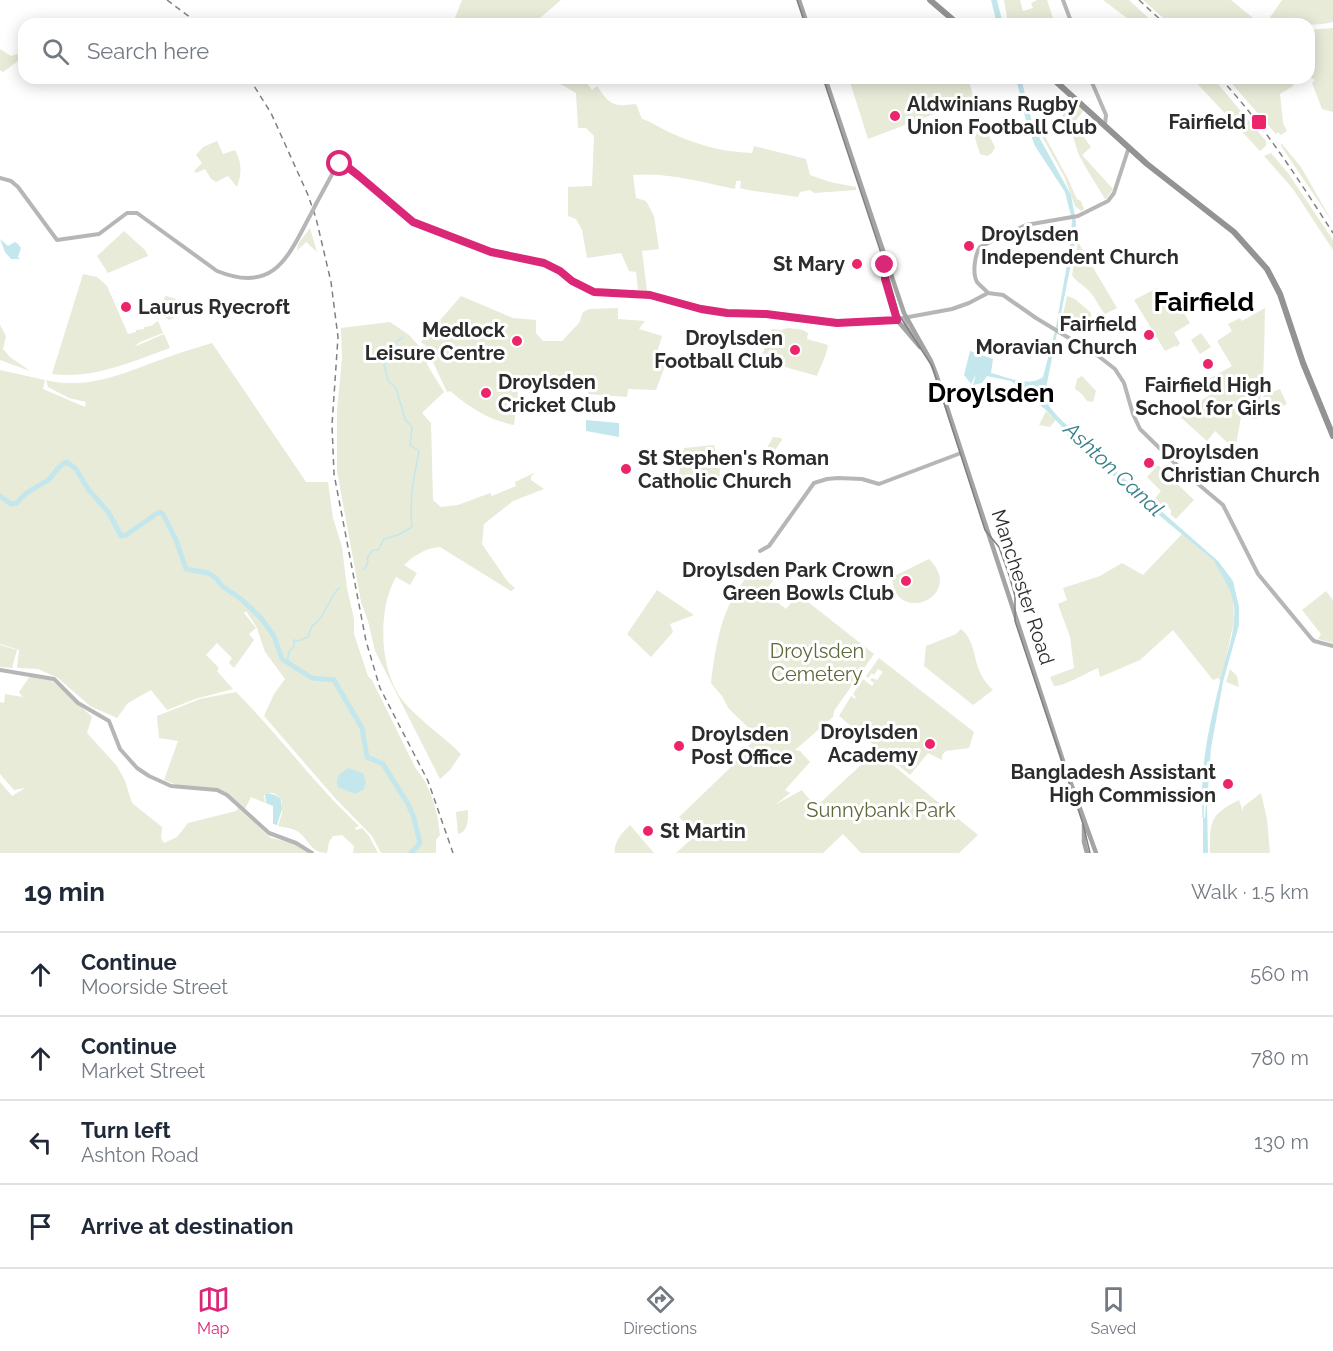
<!DOCTYPE html>
<html lang="en">
<head>
<meta charset="utf-8">
<style>
  body { margin:0; font-family:Raleway,sans-serif; background:#f2f2f3; color:#1f2937 }
  .stop { position:absolute; width:18px; height:18px; margin:-14px; border:4px solid #db2777; border-radius:50%; background:#fff }
  .stop.end { background:#db2777; border-color:#fff; box-shadow:0 2px 6px #0008 }
  .list { margin:0; padding:0; list-style:none }
  h2 { display:flex; justify-content:space-between; align-items:center; height:78px; margin:0; padding:0 24px; font-size:26px }
  h2 small { font-size:20px; font-weight:400; color:#747a83 }
  .list li { display:grid; grid-template-columns:39px 1fr auto; gap:18px; align-items:center; box-sizing:border-box; height:84px; padding:0 24px; border-top:2px solid #e0e1e3 }
  .list b { display:block; font-size:22px; white-space:nowrap }
  .list p { margin:0; font-size:20px; white-space:nowrap; color:#747a83 }
  .list em { font-size:20px; font-style:normal; color:#747a83 }
  .icon { flex:none; width:33px; height:33px; fill:none; stroke:currentColor; stroke-width:2; stroke-linecap:round; stroke-linejoin:round }
  .map { position:relative; flex:none; width:1333px; height:853px; overflow:hidden }
  .search { position:absolute; background:#fff; box-shadow:0 3px 15px #0003; left:18px; right:18px; top:18px; height:66px; display:flex; align-items:center; gap:15px; box-sizing:border-box; padding:0 21px; border-radius:18px; color:#747a83; font-size:22px }
  .sheet { height:414px; background:#fff }
  nav { display:flex; justify-content:space-around; align-items:center; box-sizing:border-box; height:84px; border-top:2px solid #e0e1e3; background:#fff; font-size:16px; color:#747a83 }
  nav a { display:grid; justify-items:center; gap:3px }
  nav .on { color:#db2777 }
  .map>svg:first-child { display:block }
</style>
</head>
<body>
<div class="map">
<svg width="1333" height="853" viewBox="0 0 1333 853">
  <rect width="100%" height="100%" fill="#fff"/>
  <path fill="#e7ebd8" d="M462,0h99l-28,24h-77l-3,-1z
    M1004,0h16l3,11 10,-3 -2,-5 6,-3h10l8,24h-47z
    M1103,0h26l26,24h-20z
    M1143,0h88l22,18 16,6h-99z
    M1282,0h51v22c-22,5 -42,2 -64,-3z
    M1333,28v84l-11,-3 -10,-26 3,-3 -6,-3v-47z
    M0,49l11,7 6,-2 2,3 -1,4 -15,11 -3,-2z
    M550,78h17l9,5 7,-5 9,12 5,-4c13,19 16,21 39,18l6,15c11,3 19,10 29,14 26,12 52,19 81,20l2,-7 52,13 4,16 20,7 26,5v3l-42,3 -4,-3 -10,2 -2,5 -50,-7 -8,-2 1,-7h-5l-1,8c-33,-7 -68,-17 -102,-14l3,23 10,3 8,15 5,33 -17,2 5,40 -9,-1 -2,-18 -7,-1 -8,-18 -34,5 -5,-28 -6,-11 -8,-3v-29l24,-1 2,-50 -8,-8h-8l-2,-35z
    M866,78h102l6,21 -106,40 -18,-57z
    M1192,78h21l53,63v5l-6,5z
    M1227,78h67l-1,8 -13,8 3,29 4,8 -6,4 -3,-3 -2,2z
    M1076,103l8,7 -10,13 17,24 -9,8 31,34 -7,10h-1c-8,-14 -18,-28 -25,-42 -6,-13 -6,-30 -19,-37l-1,-2 12,-13z
    M984,130l3,2 8,15 -3,6 -5,3 -7,-2 -5,-16 2,-5z
    M1042,131l25,46 10,22 4,2 3,8 -3,2 -6,-5 -11,-30 -24,-43z
    M217,141l6,13 12,-4c7,13 7,24 2,37l-9,-11 -12,6 -5,-3 -6,-10 -9,4 -2,-2 8,-8 -6,-8 7,-8z
    M1281,143l20,24 32,56 -52,-77z
    M1271,153l17,20 45,67v10l-40,-61 -29,-33z
    M310,228l7,24 -11,-10 -9,9 1,-7z
    M124,231l21,19 3,6 -40,17 -11,-17z
    M1078,242l39,66 -12,6c-7,-8 -10,-18 -18,-25 -6,-6 -11,-7 -15,-14z
    M83,274l14,3 10,9 21,48 8,-2v-2l8,-1v-2l7,-1 7,-5 5,12 -23,9 -6,5 30,-13 6,14c-40,14 -75,31 -118,26z
    M1157,288l8,11 7,-5 18,29 -16,10 6,10 -3,4 -2,-1 -10,5 -31,-51z
    M166,296l10,3 5,15 -12,6 -5,-4 -2,-6 3,-9 -1,-3z
    M461,296l52,22 23,2v13l7,8h19l17,-18 4,-11 6,-3 29,-1v11l27,2 -6,8 23,7 -5,16 12,3 -13,35 -28,-1 -1,8 -39,-3v-9l-68,-8 -6,48c-25,-5 -44,-17 -64,-34l-3,1 -22,-47 -4,-3z
    M1067,296l8,3 16,14v16l-2,4 -7,-2 -8,3 -4,-9 -8,-6z
    M1265,308c-1,38 0,74 -8,111l-16,-2 -6,33 -20,-19 -8,10 -29,-26 37,-23 -8,-12 25,-14 -15,-25 15,-10 -4,-7 12,-6 2,3z
    M390,322l19,13 12,13 8,20 15,24 -22,21 9,10 2,77 8,7 17,-2 32,-12 2,3 24,-10 -1,-4 21,-10 -5,4v4l13,9 -31,12 -29,23 -2,20 26,38 7,6 -4,3 -71,-44c-14,1 -26,8 -36,18l13,8 -7,12 -14,-8c-19,33 -17,94 7,124 16,19 40,35 58,53l-11,16 -10,9 -65,-128 -7,-30 -7,-19 -24,-131v-61l5,-51 -1,-31z
    M0,325l6,11 -3,13 7,8 20,14 -30,-11z
    M788,328l15,2 5,3 -1,6 21,6c-2,12 -7,20 -11,31l-46,-13 -9,-5v-3l10,-26 9,1z
    M1201,333l10,14 -11,7 -9,-14z
    M212,343l94,139h22l5,36 9,29 5,41 7,31v15l14,42 4,4 44,89c15,17 22,44 24,66l-4,5v13h-55l-9,-17 -37,-38 -71,-82 10,-22 11,-15 -20,-27 -8,-24 -11,-17 -2,2 12,15 -7,6 5,6 -20,28 -5,-5 3,-5 -15,-15 -11,12 13,13 -2,3 16,18 -38,10 -28,11 -16,-20 -23,13 -11,15 -27,-12 -32,-28 -20,-9 -21,-1 2,-18 -19,-6v-274l45,10 -2,9 42,18 1,-5 -17,-4 -21,-11 -2,-7c46,12 88,-12 131,-26 11,-4 23,-7 35,-11z
    M1082,376l14,15 -3,11 -6,-1 -5,-7 -7,-5 2,-10z
    M1280,389l7,15 -17,7 -7,-15z
    M1046,411l10,9 -6,7 -11,-2z
    M773,437l8,1 1,2 -17,24 -5,-4z
    M714,445l6,25 -2,16c-14,-3 -25,-3 -40,-8l6,-30z
    M1158,465l36,35 -18,19 -5,-4v-5l-5,-5 -5,1 -7,-6 7,-9 -14,-14z
    M1182,534l32,27 10,14 9,24 1,22 -13,60 -3,-3 -5,2 -40,-50 -33,30 -40,17 -2,-9c-13,5 -32,18 -44,18l-4,-9 24,-9 -4,-31 -12,-33 9,-4 -4,-12 37,-12 22,-13 21,12z
    M929,559c38,37 -35,68 -37,18z
    M756,568l5,3 6,-2 9,8 -7,9 -2,8 19,15 12,-15 76,60 -40,57 -1,6 -38,33 5,1 10,11 -25,28 5,3 -15,12 27,-15c5,7 9,13 19,12l55,-51 102,84 -19,18h-98l-18,-19 -20,19h-147l20,-18 -17,-18 51,-49 27,-32 -28,-27 -7,-13 -11,-13c5,-41 12,-86 45,-115z
    M657,590l37,25 -24,9 3,8 -22,25 -24,-23z
    M1326,591l7,9v43l-15,-4 3,-5 -19,-24z
    M961,629c19,16 8,39 32,61l-20,15 -49,-39 2,-20 30,-12z
    M0,645l17,5 -5,18 -12,-1z
    M879,658l95,74 -5,16 -23,3 -4,4v5l-14,-7 -18,22 -71,-59 12,-20 4,3 1,-2 -3,-3 10,-15 9,7 2,-3 -4,-3 2,-2 5,2 6,-8 -5,-3 -4,6 -2,-2 -4,5 -2,-2z
    M1230,669l7,7 2,11 -13,-5z
    M30,676l21,4 38,34 3,3 -5,16 30,33 8,15 7,22 30,24 -1,11 3,5 13,-6 11,-14 48,-12 2,-3 33,30 23,5 14,10h-308v-71l12,14 13,-8 -11,2 -14,-16v-72l4,1 1,-9 18,3 -4,-5z
    M236,692c43,43 78,92 123,134l-4,2 1,2 6,-2 7,8 9,17h-25l1,-7 -12,-11 -9,1 -4,6 -2,11c-18,0 -18,-15 -30,-22 -6,-3 -14,-4 -19,-5l4,-13v-13l-8,-7h-8l-2,3 1,7 -14,-6 -6,12 -16,-14 -17,-7 -30,-1 -18,-7 14,-39 -19,-3 -2,-22 43,-17z
    M1261,793l6,26 3,34h-60c0,-31 -1,-38 29,-53l4,12v-5z
    M468,810c0,8 1,22 -10,24l-2,-22z
    M630,825l24,28h-39c-2,-11 8,-21 15,-28z"/>
  <path fill="#c3e7ec" d="M991,0h6l6,24h-6z
    M1016,78h5l12,48 38,69 5,27 -2,27 -26,129c-1,7 -4,17 -1,24 5,14 54,52 68,65l3,6 100,88 15,20 6,26v18l-16,57 -12,66 -4,54 1,51h-5v-36l2,1 1,-15 -3,2c-4,-44 10,-92 20,-136 5,-20 15,-46 10,-68 -3,-14 -12,-27 -19,-40l-84,-70 -41,-38 -10,-11 -12,-7 1,-2 -22,-23 -35,-29 -24,-5 -5,7 -9,2 3,-11 -5,10 -7,-9 6,-24 23,8 -2,14c17,4 36,15 52,4l13,-50 14,-80 2,-27 -7,-28 -30,-46 -8,-21z
    M0,239l8,7 7,-4 3,2 3,4 -3,9 2,2h-9l-6,-7z
    M586,420l33,3v14l-33,-6z
    M348,768l15,5 3,8 -2,8 -9,5 -17,-7c-3,-11 2,-13 10,-19z
    M268,793l7,2 6,4 1,10 -5,16 -4,-1v-18l-7,-3 -1,-9z"/>
  <g fill="none" stroke-linecap="round" stroke-linejoin="round">
    <path stroke="#c3e7ec" stroke-width="1.5" d="M364,570l4,-8 -1,-4 6,-8h5l6,-11 14,-4 14,-8c-3,-26 2,-51 7,-76l-9,-6 2,-18 -7,-8 -9,-31 -8,-7 -4,-17 3,-15 16,-12
      M287,663l2,-11 5,-6v-6l4,1 10,-4 4,-11c14,-9 15,-26 27,-38
      M1203,817v-12"/>
    <path stroke="#c3e7ec" stroke-width="5" d="M0,496l11,8 6,-1c8,-11 17,-14 28,-21 9,-5 12,-17 22,-20l9,7 12,20 21,24 12,23 5,-1 33,-23 4,2 13,26 10,29 22,4 8,5 6,8 19,13 20,19 13,18 8,23 30,19 22,2 28,48 5,29 16,7 25,40 6,14 6,25 -9,10"/>
    <path stroke="#b6b6b6" stroke-width="4" d="M1063,0l9,24
      M1090,78l16,37 -1,9
      M0,178l11,3 7,6 39,53 42,-6 28,-21h10l80,58c59,24 72,-17 95,-59
      M316,204l20,-37 5,-3 18,12 54,46 78,30 53,11 16,8 11,10 23,11 56,3 51,14 26,4 39,1 71,9 50,-2 65,-12 17,-6 19,-10 15,2 33,23 61,37 18,14 9,14 9,31 7,15 45,44 38,32 35,69 53,64 3,3 19,5
      M988,293c-3,-4 -8,-7 -11,-11 -5,-9 -2,-28 3,-35l46,-22 52,-9 30,-15 6,-8 15,-46
      M905,319l1,7 7,10
      M760,551l9,-5 45,-63 13,-4 11,-1 24,1 17,5 82,-31
      M0,670l54,9 24,24 31,18 11,28 17,19 12,8 22,10 46,4 10,5 42,38 27,10 16,10"/>
    <path stroke="#a4a4a4" stroke-width="4.5" d="M799,0l8,24
      M825,78l79,235 27,48 5,13 129,393 31,86
      M883,261l2,18 12,41 23,27
      M1084,824v18l3,11"/>
    <path stroke="#939393" stroke-width="6" d="M930,0l28,24
      M1052,78l95,86 87,68 33,37 13,25 23,69 30,73"/>
    <path stroke="#818181" stroke-width="1.5" d="M797,0l8,24
      M823,78l62,187 14,50 33,51 53,164 14,17 10,28 6,21v25l3,9 65,194 7,29"/>
    <path stroke="#818181" stroke-width="1.5" stroke-dasharray="6 4.5" stroke-linecap="butt" d="M167,0l32,24
      M1139,0l26,24
      M249,78l22,35 37,82 8,23 15,64 7,55 -6,88 2,49 32,167 14,47 48,93 25,72
      M1220,78c44,47 78,101 113,155"/>
    <path stroke="#b6b6b6" stroke-width="4" d="M312,212l4,-8"/>
  </g>
  <g fill="none" stroke-linecap="round" stroke-linejoin="round">
    <path stroke="#db2777" stroke-width="8" d="M340,164l5,1 14,11 54,46 78,30 53,11 16,8 12,10 22,11 56,3 51,14 26,4 39,1 71,9 60,-3 -12,-41v-14"/>
  </g>
  <g fill="#ec256a" stroke="#fff" stroke-width="2">
    <circle cx="895" cy="116" r="6"/>
    <rect x="1251" y="114" width="16" height="16" rx="3"/>
    <circle cx="969" cy="246" r="6"/>
    <circle cx="857" cy="264" r="6"/>
    <circle cx="126" cy="307" r="6"/>
    <circle cx="1149" cy="335" r="6"/>
    <circle cx="517" cy="341" r="6"/>
    <circle cx="795" cy="350" r="6"/>
    <circle cx="1208" cy="364" r="6"/>
    <circle cx="486" cy="393" r="6"/>
    <circle cx="1149" cy="463" r="6"/>
    <circle cx="626" cy="469" r="6"/>
    <circle cx="906" cy="581" r="6"/>
    <circle cx="930" cy="744" r="6"/>
    <circle cx="679" cy="746" r="6"/>
    <circle cx="1228" cy="784" r="6"/>
    <circle cx="648" cy="831" r="6"/>
  </g>
  <g text-anchor="middle" dominant-baseline="central" stroke-width="6" stroke-linejoin="round" paint-order="stroke">
    <g font-size="20" font-weight="bold" fill="#2c2c2c" stroke="#fff" text-anchor="start">
      <text x="907" y="104">Aldwinians Rugby<tspan x="907" dy="23">Union Football Club</tspan></text>
      <text x="1246" y="122" text-anchor="end">Fairfield</text>
      <text x="981" y="234">Droylsden<tspan x="981" dy="23">Independent Church</tspan></text>
      <text x="845" y="264" text-anchor="end">St Mary</text>
      <text x="138" y="307">Laurus Ryecroft</text>
      <text x="1137" y="324" text-anchor="end">Fairfield<tspan x="1137" dy="23">Moravian Church</tspan></text>
      <text x="505" y="330" text-anchor="end">Medlock<tspan x="505" dy="23">Leisure Centre</tspan></text>
      <text x="783" y="338" text-anchor="end">Droylsden<tspan x="783" dy="23">Football Club</tspan></text>
      <text x="498" y="382">Droylsden<tspan x="498" dy="23">Cricket Club</tspan></text>
      <text x="1208" y="385" text-anchor="middle">Fairfield High<tspan x="1208" dy="23">School for Girls</tspan></text>
      <text x="1161" y="452">Droylsden<tspan x="1161" dy="23">Christian Church</tspan></text>
      <text x="638" y="458">St Stephen's Roman<tspan x="638" dy="23">Catholic Church</tspan></text>
      <text x="894" y="570" text-anchor="end">Droylsden Park Crown<tspan x="894" dy="23">Green Bowls Club</tspan></text>
      <text x="918" y="732" text-anchor="end">Droylsden<tspan x="918" dy="23">Academy</tspan></text>
      <text x="691" y="734">Droylsden<tspan x="691" dy="23">Post Office</tspan></text>
      <text x="1216" y="772" text-anchor="end">Bangladesh Assistant<tspan x="1216" dy="23">High Commission</tspan></text>
      <text x="660" y="831">St Martin</text>
    </g>
    <g font-size="20" fill="#2c2c2c" stroke="#fff">
      <text transform="translate(1023 587) rotate(72)">Manchester Road</text>
    </g>
    <g font-size="20" fill="#5c6938" stroke="#fff">
      <text x="817" y="651">Droylsden<tspan x="817" dy="23">Cemetery</tspan></text>
      <text x="881" y="810">Sunnybank Park</text>
    </g>
    <g font-size="21" font-style="italic" fill="#35808b" stroke="#fff">
      <text transform="translate(1114 469) rotate(43)">Ashton Canal</text>
    </g>
    <g font-size="26" font-weight="bold" fill="#000" stroke="#fff">
      <text x="1204" y="302">Fairfield</text>
      <text x="991" y="393">Droylsden</text>
    </g>
  </g>
</svg>
<div class="stop" style="left:340px;top:164px"></div>
<div class="stop end" style="left:885px;top:265px"></div>
<div class="search"><svg class="icon" aria-label="search" viewBox="0 0 24 24"><circle cx="10" cy="10" r="6"/><path d="M15 15l6 6"/></svg>Search here</div>
</div>
<section class="sheet">
<h2>19 min<small>Walk · 1.5 km</small></h2>
<ul class="list">
<li><svg class="icon" aria-label="ahead" viewBox="0 0 24 24"><path d="M12 20V5M6 11l6-6 6 6"/></svg><div><b>Continue</b><p>Moorside Street</p></div><em>560 m</em></li>
<li><svg class="icon" aria-label="ahead" viewBox="0 0 24 24"><path d="M12 20V5M6 11l6-6 6 6"/></svg><div><b>Continue</b><p>Market Street</p></div><em>780 m</em></li>
<li><svg class="icon" aria-label="left" viewBox="0 0 24 24"><path d="M17 20v-9H6M10 6l-5 5 5 5"/></svg><div><b>Turn left</b><p>Ashton Road</p></div><em>130 m</em></li>
<li><svg class="icon" aria-label="arrive" viewBox="0 0 24 24"><path d="M6 21V4h12l-3 4 3 4H6"/></svg><div><b>Arrive at destination</b></div></li>
</ul>
</section>
<nav>
<a class="on"><svg class="icon" aria-label="map" viewBox="0 0 24 24"><path d="M3 6l6-2 6 2 6-2v14l-6 2-6-2-6 2zM9 4v14M15 6v14"/></svg>Map</a>
<a><svg class="icon" aria-label="directions" viewBox="0 0 24 24"><path d="M12 3l9 9-9 9-9-9zM9 14v-3h6M13 9l2 2-2 2"/></svg>Directions</a>
<a><svg class="icon" aria-label="saved" viewBox="0 0 24 24"><path d="M7 4h10v16l-5-4-5 4z"/></svg>Saved</a>
</nav>
</body>
</html>
